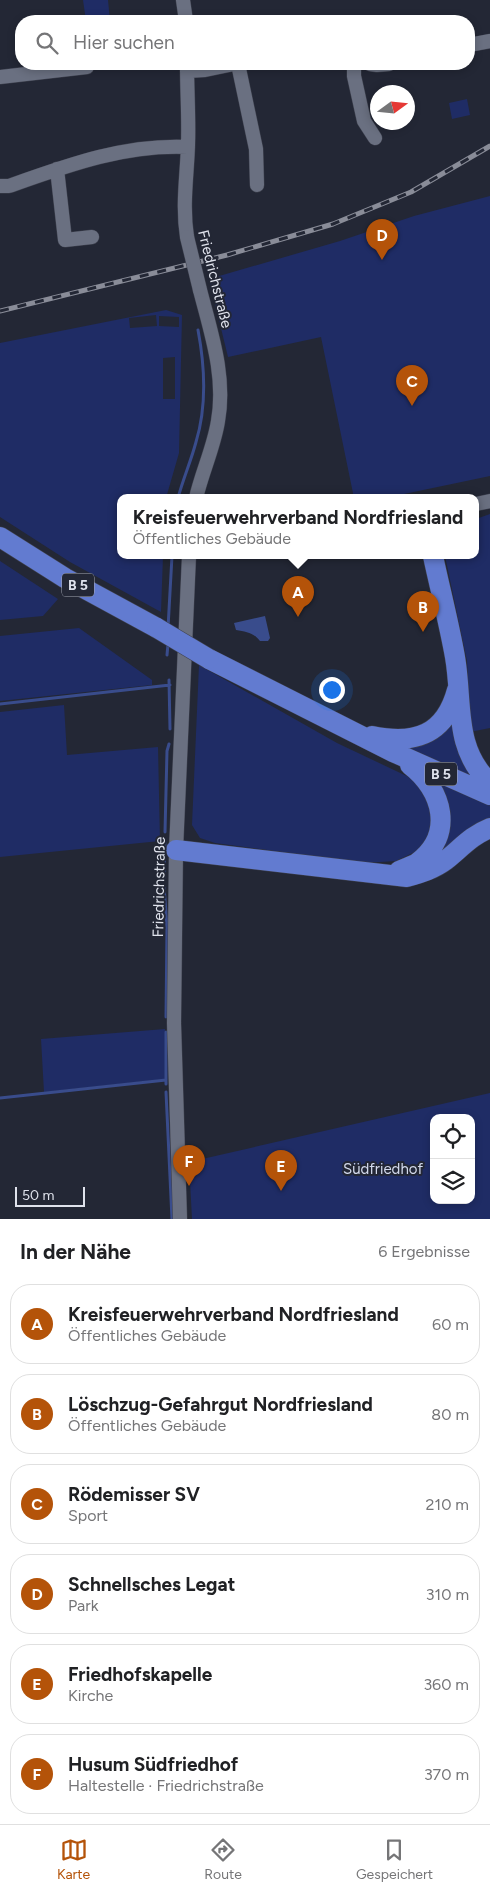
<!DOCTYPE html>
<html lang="de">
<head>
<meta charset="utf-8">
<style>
  body { margin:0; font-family:Figtree,sans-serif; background:#f2f2f2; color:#202124 }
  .controls { position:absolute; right:15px; bottom:15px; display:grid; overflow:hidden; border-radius:10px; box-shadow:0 2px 8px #0003 }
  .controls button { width:45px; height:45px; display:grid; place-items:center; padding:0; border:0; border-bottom:1px solid #e0e0e0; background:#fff; color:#202124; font:25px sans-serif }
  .compass { position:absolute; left:370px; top:85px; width:45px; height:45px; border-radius:50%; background:#fff; box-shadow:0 2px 8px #0003; rotate:75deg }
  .scale { position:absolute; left:15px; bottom:12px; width:70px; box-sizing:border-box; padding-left:5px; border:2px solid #dfe2ec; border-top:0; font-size:14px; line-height:18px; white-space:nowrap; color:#dfe2ec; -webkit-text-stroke:4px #232735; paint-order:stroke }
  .you { position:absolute; left:331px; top:689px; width:18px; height:18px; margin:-12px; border:4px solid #fff; border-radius:50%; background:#1a73e8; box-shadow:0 0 0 8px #1a73e833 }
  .badge { display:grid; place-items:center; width:32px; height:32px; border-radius:50%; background:#b45309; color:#fff; font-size:16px; font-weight:700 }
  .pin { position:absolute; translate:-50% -41px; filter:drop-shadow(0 1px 2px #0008) }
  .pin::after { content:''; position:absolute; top:26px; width:18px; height:15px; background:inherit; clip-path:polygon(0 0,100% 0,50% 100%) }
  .popup { position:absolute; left:117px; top:494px; width:362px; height:65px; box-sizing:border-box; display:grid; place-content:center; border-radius:10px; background:#fff; filter:drop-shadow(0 1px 4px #0005); font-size:16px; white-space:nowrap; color:#757577 }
  .popup b { font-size:19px; color:#202124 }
  .popup::after { content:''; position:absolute; left:50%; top:100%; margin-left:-10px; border:10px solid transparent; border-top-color:#fff }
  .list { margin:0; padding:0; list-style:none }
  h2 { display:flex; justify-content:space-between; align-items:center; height:65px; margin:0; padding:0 20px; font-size:21px }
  h2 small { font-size:16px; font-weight:400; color:#757577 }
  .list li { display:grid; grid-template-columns:32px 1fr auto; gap:15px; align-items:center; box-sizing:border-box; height:80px; margin:0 10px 10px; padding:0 10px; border:1px solid #e0e0e0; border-radius:20px }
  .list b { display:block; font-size:19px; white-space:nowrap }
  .list p { margin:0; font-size:16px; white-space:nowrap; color:#757577 }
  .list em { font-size:16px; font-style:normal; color:#757577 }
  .icon { flex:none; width:28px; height:28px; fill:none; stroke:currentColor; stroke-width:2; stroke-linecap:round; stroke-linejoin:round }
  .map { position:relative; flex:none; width:490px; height:1219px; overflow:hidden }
  .search { position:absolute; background:#fff; box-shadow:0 2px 8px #0003; left:15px; right:15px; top:15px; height:55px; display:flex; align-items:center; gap:12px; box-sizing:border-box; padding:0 18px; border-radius:20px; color:#757577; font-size:19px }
  .sheet { height:605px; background:#fff }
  nav { display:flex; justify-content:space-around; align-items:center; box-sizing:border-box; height:70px; border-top:1px solid #e0e0e0; background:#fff; font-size:14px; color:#757577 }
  nav a { display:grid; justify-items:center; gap:2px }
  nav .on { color:#b45309 }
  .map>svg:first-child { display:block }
</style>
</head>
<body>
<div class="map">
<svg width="490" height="1219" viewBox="0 0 490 1219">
  <rect width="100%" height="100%" fill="#232735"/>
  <path fill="#1f2c65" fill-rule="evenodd" d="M83,0h25l2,21h-24z
    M467,99l3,16 -18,4 -3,-16z
    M490,196v280l-105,22h-31l-33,-161 -93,20 -19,-78 131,-38 74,-25z
    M166,310l16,5 -3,138 -13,45h-46v58h43l-2,56 -91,-50 -70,-45v-174zM156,315l1,11 -27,2 -1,-10zM159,316l20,1v10l-20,-1zM175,357v42h-12v-41z
    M490,514v214l-20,4 -3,-71 -22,-105h31v-37z
    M0,561l58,38 -15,17 -43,4z
    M79,628l73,52v5l-152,16v-65z
    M199,665l138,78 76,36 12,13 9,32 -11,24 -27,13 -32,2 -149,-20 -15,-5 -8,-13z
    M64,705l3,50 91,-8 2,94 -160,16v-145z
    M457,711l26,75 -88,-40z
    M427,774l63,29v19l-72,44 21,-22z
    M165,1029v50l-121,13 -3,-53z
    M490,1093v126h-298l-3,-57zM434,1118h37v82h-37z"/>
  <path fill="#394c8c" d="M265,616l5,22 -2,3h-8c-7,-9 -14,-9 -24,-11l-2,-7z"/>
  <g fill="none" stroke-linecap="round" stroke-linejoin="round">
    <path stroke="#394c8c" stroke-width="3" d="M178,498c5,-19 13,-37 18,-56 11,-36 9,-75 2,-112
      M168,628l4,-72
      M167,655l1,-11
      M169,680l1,49
      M0,704l170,-19
      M165,832l2,-81 2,-7
      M164,878l1,-38
      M164,886l3,41 -1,90
      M166,1032v52
      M166,1092l6,127
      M0,1098l166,-18"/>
    <defs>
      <path id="minor" d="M183,0l3,21
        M469,45l21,-4
        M238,64l18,85 1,36
        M354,64v12l10,45 11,17
        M370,64l7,1 12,-1
        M187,71l18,-1 29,-6
        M0,77l87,-10
        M57,169l8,71 27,-3
        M0,186h9c59,-21 116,-42 179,-39
        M187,237c-5,-32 0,-61 1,-92 1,-27 -1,-54 -1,-81
        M196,498c6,-26 18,-51 22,-77 8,-45 -7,-88 -18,-131
        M476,504l14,-3
        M180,1219l-6,-196 2,-173 13,-294"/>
      <path id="highway" d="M0,537l65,41 92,50
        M433,556c7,33 16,67 22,101 8,46 -2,91 35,126
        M209,659l184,93 97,43
        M372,736c43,9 73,-1 85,-46
        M176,850l231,27c14,-4 27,-8 39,-17 15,-12 26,-25 44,-32
        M399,871c6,-3 13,-5 18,-8 38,-28 26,-73 -7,-98"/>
    </defs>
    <use href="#minor" stroke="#3f424f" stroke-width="15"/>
    <use href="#highway" stroke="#3f424f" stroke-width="21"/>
    <use href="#minor" stroke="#6a7081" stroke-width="14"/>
    <use href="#highway" stroke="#627bd0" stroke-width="20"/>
    <defs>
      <path id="rail" d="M0,311l227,-56 106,-31 78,-32 79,-46"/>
    </defs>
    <use href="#rail" stroke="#898c98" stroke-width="5"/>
    <use href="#rail" stroke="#232735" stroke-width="3" stroke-dasharray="9" stroke-linecap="butt"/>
    <defs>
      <path id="minor-bridge" d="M187,237l13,53"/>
      <path id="highway-bridge" d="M157,628l52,31"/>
    </defs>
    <use href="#minor-bridge" stroke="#3f424f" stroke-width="15" stroke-linecap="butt"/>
    <use href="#highway-bridge" stroke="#3f424f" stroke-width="21" stroke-linecap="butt"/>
    <use href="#minor-bridge" stroke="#6a7081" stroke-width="14"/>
    <use href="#highway-bridge" stroke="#627bd0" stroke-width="20"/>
  </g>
  <g text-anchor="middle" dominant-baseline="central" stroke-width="4" stroke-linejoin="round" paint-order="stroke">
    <g fill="#232735" stroke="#a7aab5" stroke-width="1">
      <rect x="62" y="573.5" width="32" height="23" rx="4"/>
      <rect x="425" y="762.5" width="32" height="23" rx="4"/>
    </g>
    <g font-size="14" font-weight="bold" fill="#dfe2ec">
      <text x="78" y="585">B 5</text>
      <text x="441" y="774">B 5</text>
    </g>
    <g font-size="15" fill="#dfe2ec" stroke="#232735">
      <text transform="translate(215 279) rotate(76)">Friedrichstraße</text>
      <text transform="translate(159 887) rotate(-89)">Friedrichstraße</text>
    </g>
    <g font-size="15" fill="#d3daed" stroke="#232735">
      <text x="383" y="1169">Südfriedhof</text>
    </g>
  </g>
</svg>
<div class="controls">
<button><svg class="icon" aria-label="locate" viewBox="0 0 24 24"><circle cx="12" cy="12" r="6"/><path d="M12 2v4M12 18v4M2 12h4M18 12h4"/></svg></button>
<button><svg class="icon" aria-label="layers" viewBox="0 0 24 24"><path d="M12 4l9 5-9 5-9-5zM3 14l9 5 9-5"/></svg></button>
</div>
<svg class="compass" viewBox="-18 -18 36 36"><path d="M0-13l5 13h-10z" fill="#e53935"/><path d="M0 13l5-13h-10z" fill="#757577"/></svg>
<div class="scale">50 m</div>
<div class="you"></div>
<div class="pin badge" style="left:298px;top:617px">A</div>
<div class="popup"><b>Kreisfeuerwehrverband Nordfriesland</b>Öffentliches Gebäude</div>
<div class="pin badge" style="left:423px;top:632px">B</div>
<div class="pin badge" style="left:412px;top:406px">C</div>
<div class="pin badge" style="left:382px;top:260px">D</div>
<div class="pin badge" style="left:281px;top:1191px">E</div>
<div class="pin badge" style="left:189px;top:1186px">F</div>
<div class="search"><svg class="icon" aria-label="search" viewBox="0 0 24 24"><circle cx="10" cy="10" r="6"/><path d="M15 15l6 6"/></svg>Hier suchen</div>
</div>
<section class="sheet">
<h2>In der Nähe<small>6 Ergebnisse</small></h2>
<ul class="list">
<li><span class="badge">A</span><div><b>Kreisfeuerwehrverband Nordfriesland</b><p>Öffentliches Gebäude</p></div><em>60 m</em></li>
<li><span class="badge">B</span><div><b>Löschzug-Gefahrgut Nordfriesland</b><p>Öffentliches Gebäude</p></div><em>80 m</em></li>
<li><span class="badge">C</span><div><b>Rödemisser SV</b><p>Sport</p></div><em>210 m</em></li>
<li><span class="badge">D</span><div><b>Schnellsches Legat</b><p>Park</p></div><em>310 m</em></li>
<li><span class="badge">E</span><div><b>Friedhofskapelle</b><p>Kirche</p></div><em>360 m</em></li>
<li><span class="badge">F</span><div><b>Husum Südfriedhof</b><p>Haltestelle · Friedrichstraße</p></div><em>370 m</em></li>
</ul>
</section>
<nav>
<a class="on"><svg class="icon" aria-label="map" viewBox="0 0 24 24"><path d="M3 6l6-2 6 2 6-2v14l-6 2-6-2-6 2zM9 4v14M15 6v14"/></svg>Karte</a>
<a><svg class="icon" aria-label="directions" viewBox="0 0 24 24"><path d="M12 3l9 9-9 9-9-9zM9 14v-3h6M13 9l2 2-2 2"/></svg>Route</a>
<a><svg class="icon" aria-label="saved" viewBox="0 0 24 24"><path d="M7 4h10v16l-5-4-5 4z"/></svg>Gespeichert</a>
</nav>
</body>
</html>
